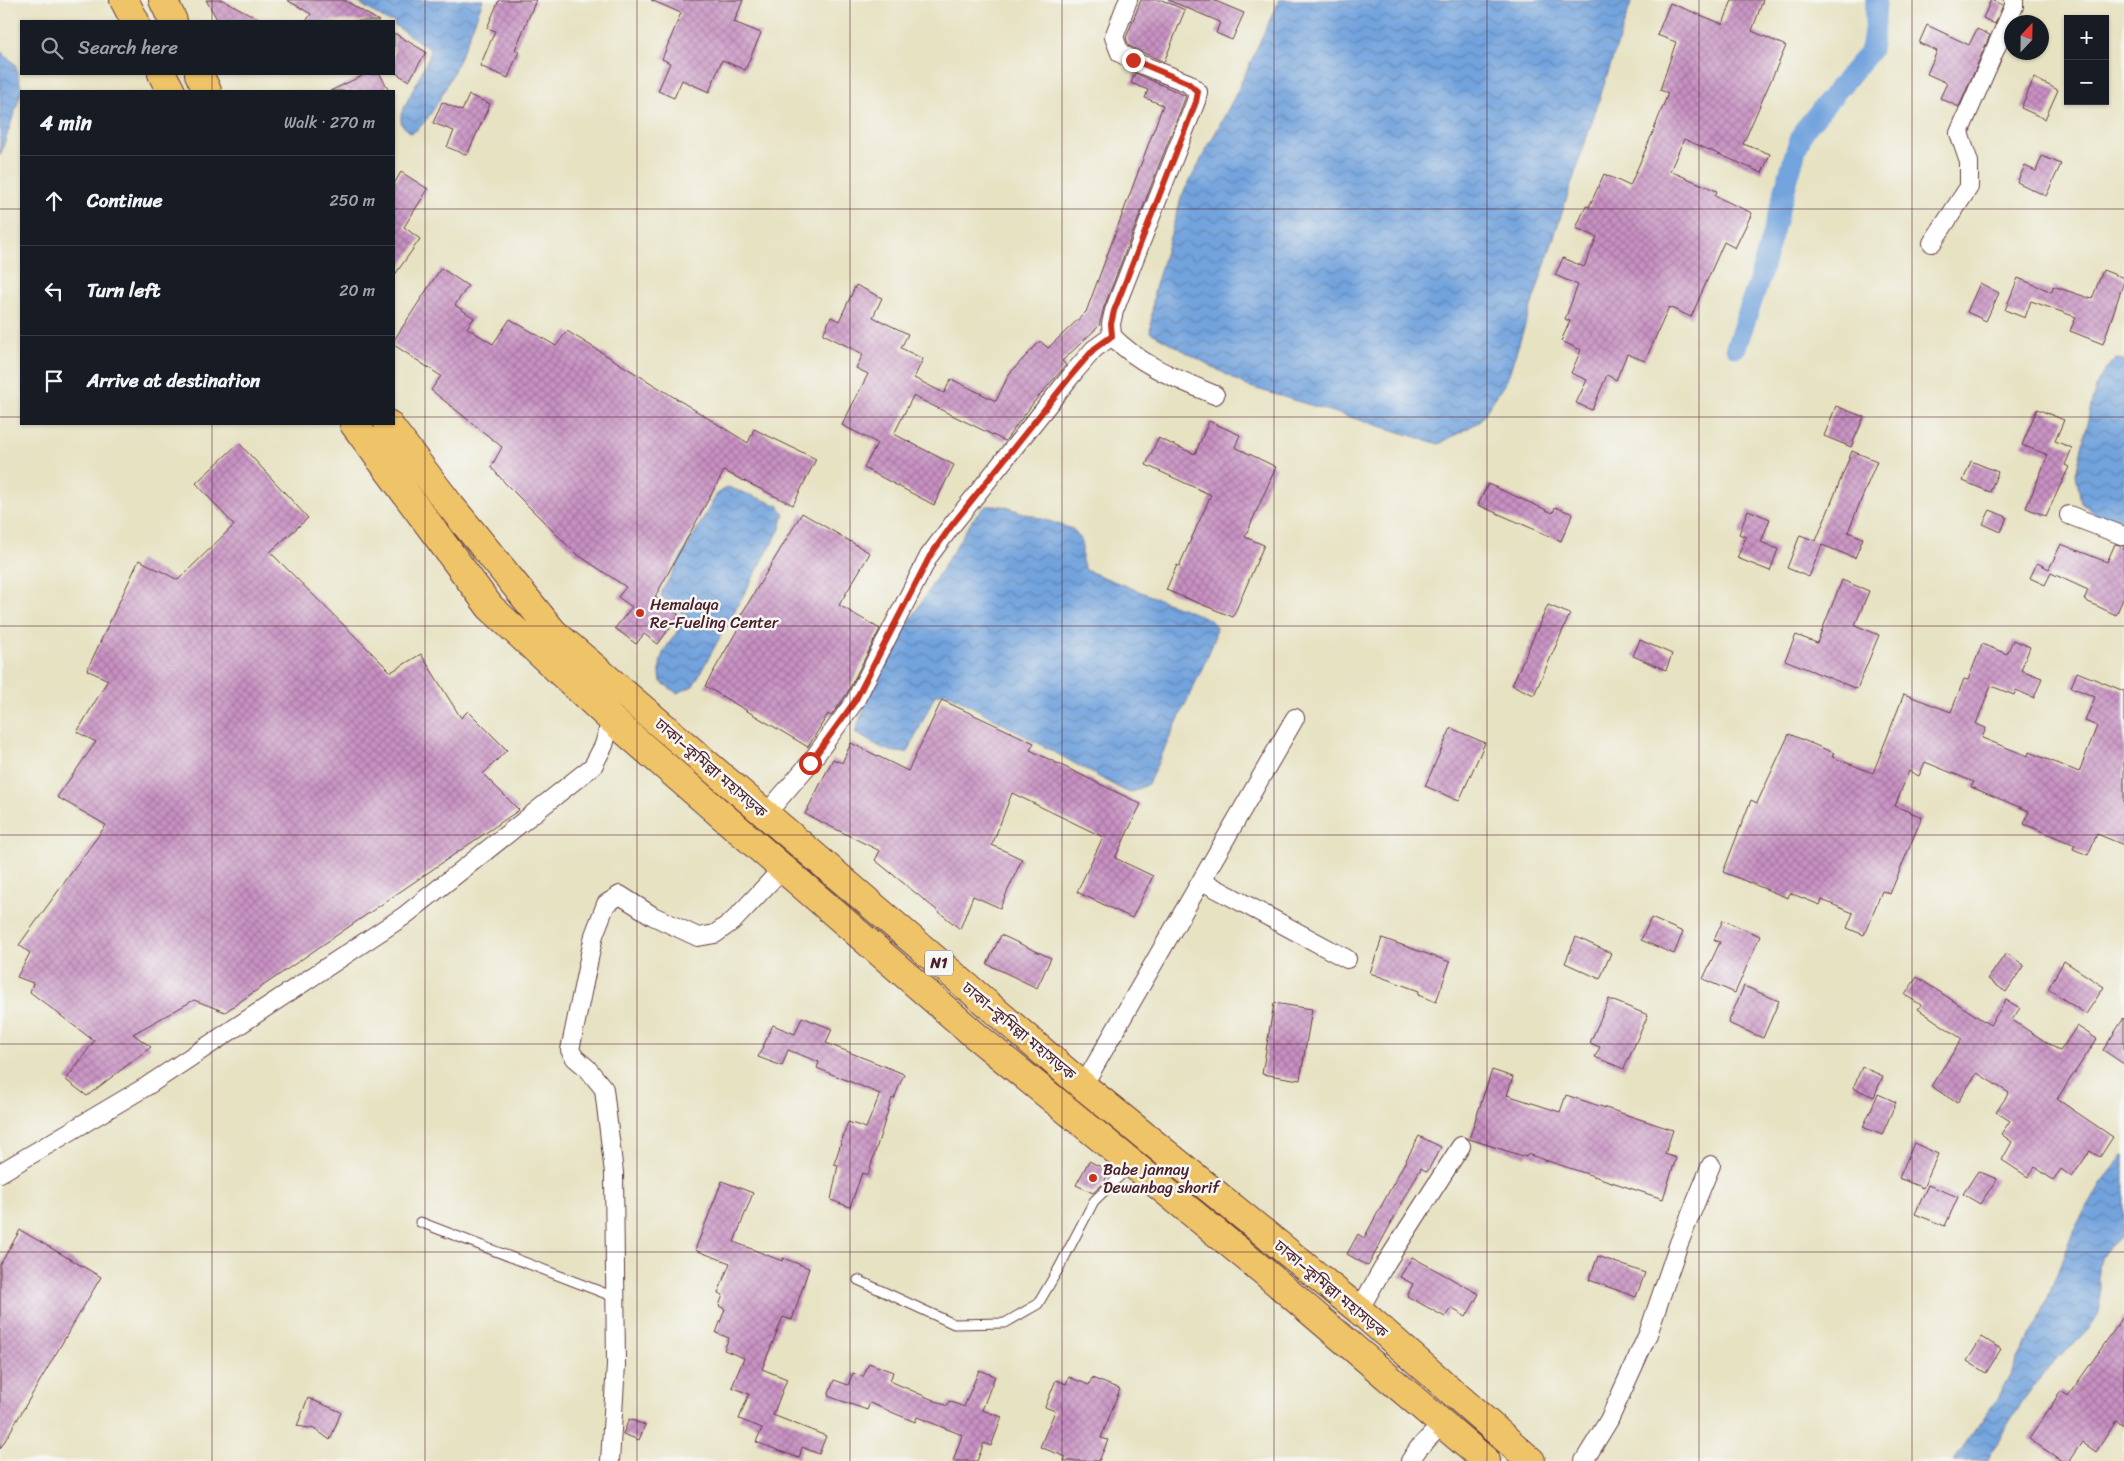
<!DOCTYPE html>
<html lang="en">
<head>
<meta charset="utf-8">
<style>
  body { margin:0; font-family:Sriracha,"Noto Sans Bengali",sans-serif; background:#242831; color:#f1f3f6 }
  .controls { position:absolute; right:15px; top:15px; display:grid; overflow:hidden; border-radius:0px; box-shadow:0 1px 4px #0004 }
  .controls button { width:45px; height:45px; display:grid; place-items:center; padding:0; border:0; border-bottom:1px solid #363941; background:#171b24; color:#f1f3f6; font:25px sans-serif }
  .compass { position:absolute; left:2004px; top:15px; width:45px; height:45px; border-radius:50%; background:#171b24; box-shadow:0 1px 4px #0004; rotate:22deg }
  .stop { position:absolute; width:15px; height:15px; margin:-11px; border:4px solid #c8321e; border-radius:50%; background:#fff }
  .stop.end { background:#c8321e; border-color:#fff; box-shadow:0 1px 5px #0008 }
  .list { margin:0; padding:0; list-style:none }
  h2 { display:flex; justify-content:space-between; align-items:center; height:65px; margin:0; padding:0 20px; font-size:21px }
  h2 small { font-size:16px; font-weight:400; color:#9ea1a6 }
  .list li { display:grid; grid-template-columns:32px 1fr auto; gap:15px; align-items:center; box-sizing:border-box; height:90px; padding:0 20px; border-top:1px solid #363941 }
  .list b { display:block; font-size:19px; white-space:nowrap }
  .list em { font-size:16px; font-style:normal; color:#9ea1a6 }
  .icon { flex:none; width:28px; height:28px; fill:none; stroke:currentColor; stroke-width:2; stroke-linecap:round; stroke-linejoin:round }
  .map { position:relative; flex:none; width:2124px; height:1461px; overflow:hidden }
  .search { position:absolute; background:#171b24; box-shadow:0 1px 4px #0004; left:20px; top:20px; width:375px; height:55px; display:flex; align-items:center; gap:12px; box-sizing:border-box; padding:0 18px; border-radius:0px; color:#9ea1a6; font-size:19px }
  .panel { position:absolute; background:#171b24; box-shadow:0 1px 4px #0004; left:20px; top:90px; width:375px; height:335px; border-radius:0px }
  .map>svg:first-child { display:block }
</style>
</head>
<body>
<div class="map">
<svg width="2124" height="1461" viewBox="0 0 2124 1461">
  <defs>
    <pattern id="water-waves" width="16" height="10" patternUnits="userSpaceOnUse" patternTransform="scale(1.25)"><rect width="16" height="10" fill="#72a3dd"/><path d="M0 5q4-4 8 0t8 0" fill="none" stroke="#6084b3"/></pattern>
    <pattern id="building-cross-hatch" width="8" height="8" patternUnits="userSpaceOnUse" patternTransform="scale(1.25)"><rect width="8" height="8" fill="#c891c3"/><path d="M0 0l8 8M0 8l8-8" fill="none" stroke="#a4769f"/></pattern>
  </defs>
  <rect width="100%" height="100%" fill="#f6f6f2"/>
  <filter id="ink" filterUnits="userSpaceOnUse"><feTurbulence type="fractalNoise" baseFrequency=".02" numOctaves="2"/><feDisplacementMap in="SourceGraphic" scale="10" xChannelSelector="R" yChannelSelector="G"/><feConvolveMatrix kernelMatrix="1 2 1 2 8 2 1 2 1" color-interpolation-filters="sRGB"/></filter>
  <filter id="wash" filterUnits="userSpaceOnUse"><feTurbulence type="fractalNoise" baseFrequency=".0096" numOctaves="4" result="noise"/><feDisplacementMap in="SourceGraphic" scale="20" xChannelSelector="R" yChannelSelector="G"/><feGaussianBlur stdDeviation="1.12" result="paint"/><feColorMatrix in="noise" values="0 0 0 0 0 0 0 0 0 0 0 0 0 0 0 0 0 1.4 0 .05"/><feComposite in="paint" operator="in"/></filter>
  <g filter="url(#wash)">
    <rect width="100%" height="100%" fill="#e7e2c2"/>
    <path fill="url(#water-waves)" stroke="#5e6184" d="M354,0h129c-10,27 -47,125 -72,133l-10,-9v-10l28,-57 1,-8 -36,-24v-4h-7z
      M1279,0h353l-125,380 -28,42 -40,22 -192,-58 -97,-54 4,-40 28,-97 52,-97z
      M0,51l15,13 7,26 -22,66z
      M2116,359l8,1v168l-21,-7 -22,-18 -5,-29 16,-73 6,-20 8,-12z
      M728,487l50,18 6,9 -4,15 -87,157 -16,7 -16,-11c-6,-35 13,-37 24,-66l-24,-20 1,-5 55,-97z
      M986,506h17l70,23 9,13v19l4,9 123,49 7,8 -2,14 -13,30 -53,113 -18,9 -13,-6 -171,-95 -11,3 -27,57c-20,3 -37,-10 -53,-20l12,-31 38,-72 67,-109z
      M2124,1155v80c-28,21 -25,25 -25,58 0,6 2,14 0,19 -7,21 -32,35 -46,51 -27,29 -47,63 -66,98h-34l44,-62 46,-88 30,-80 29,-49z"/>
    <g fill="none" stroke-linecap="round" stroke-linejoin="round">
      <path stroke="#72a3dd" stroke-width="21" d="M1736,347l23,-66 37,-131 8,-20 67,-80 4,-27 1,-23"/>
    </g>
    <g id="blocks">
      <path fill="url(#building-cross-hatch)" d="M206,0h17l40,21h-45z
        M287,0h57l35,21h-73l5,-7z
        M499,0h37l-21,50 4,1 -11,27 -28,-12 15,-35 -8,-3z
        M651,0h92l-9,22 27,11 -16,37 -23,-10 -13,32 -27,-12 -8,18 -16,-7 12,-28 -8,-4 19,-46z
        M1141,0h21l23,10 -21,52 -35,-16 -3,-8z
        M1168,0h45l31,13 -12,27 -16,-7 4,-11z
        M1732,0h31l-11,31 34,15 -43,98 27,10 -8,19 -78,-34 -14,32 47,20 -2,5 37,17 -17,35 -11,-6 -33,75 -22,-10 -24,54 -18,-7 -11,26 -9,-5 -15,35 -16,-7 11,-23 -16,-7 10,-23 -20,-9 9,-20 -5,-2 13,-34 -23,-10 8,-17 21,9 13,-30 -21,-9 10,-22 3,1 15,-33 26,12 23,-54 15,-39 -8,-3 16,-48 -19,-7 13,-32 53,21z
        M1991,0l12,5 -8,19 -12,-6z
        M1927,25l42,20 8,-16 13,6 -31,72 -19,-9 7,-15 -20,-9 10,-23 -18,-8z
        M394,33l32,19 -17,29 -15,-9z
        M1135,73l51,23 -82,211 -5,19 -37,35 4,4 -32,37 -29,39 -92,-45 -19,38 60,31 -20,40 -70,-37 13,-25 -35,-18 26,-51 -12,-6 7,-14 -40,-20 8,-17 8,4 17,-36 26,13 -9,19 35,17 -7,14 22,11 -9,19 30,15 7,-14 45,22 13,-27 31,-33 8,7 38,-36 77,-207 -18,-7 3,-8 -17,-7z
        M366,74h14l9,17h-59z
        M2034,78l24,12 -13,29 -24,-11z
        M469,95l21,9 -23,51 -20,-8 7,-16 -21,-8 9,-21 20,9z
        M2042,156l19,8 -15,32 -29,-14 8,-16 11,5z
        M401,172l27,17 -24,38 16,12 -26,37v-92z
        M441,268l27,18 -13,19 19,13 -7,10 26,16 17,-25 46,27 11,-15 181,112 6,-14 62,30 -23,46 -69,-34 -69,126 24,18 -21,29 -14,-10 -8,10 -21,-16 17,-21 -14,-10 8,-10 -51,-34 -70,-70 -14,-16 11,-20 -71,-57 10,-14 -47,-31v-5z
        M2103,270l21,8v3l-21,63 -33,-13 6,-14 -45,-16 -6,17 -20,-8 13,-32 34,14 1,-6 39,13z
        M1980,283l19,10 -13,28 -19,-9z
        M1836,406l28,11 -13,30 -27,-11z
        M2037,409l27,11 -9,21 17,7 -7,17 4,2 -23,49 -20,-8 22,-53 -26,-10z
        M1209,421l31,14 -5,12 41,20 -31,70 19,8 -31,72 -67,-27 11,-25 2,1 32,-71 -65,-30 12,-27 37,16z
        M239,443l69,75 -38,34 121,120 30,-18 40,64 7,-7 39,39 -24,24 36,36 -294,202 -31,-12 -61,34 18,13 -64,49 -21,-16 28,-39 -64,-49 3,-9 -16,-6 13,-24 -11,-8 87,-120 -49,-28 39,-55 -19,-10 31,-52 -21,-10 52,-110 39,20 56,-55 -38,-42z
        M1852,451l25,10 -29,71 15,6 -8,20 -33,-13 -13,32 -22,-9 13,-33 16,6z
        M1971,461l27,11 -8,20 -27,-11z
        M1488,484l65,29 2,-6 18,7 -12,27 -83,-36z
        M1748,510l22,9 -9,23 17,7 -8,22 -33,-13 9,-21 -7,-3z
        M1990,510l17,7 -6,15 -18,-8z
        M802,513l68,40 -31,52 41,24 -34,66 -15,21 -3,-2 -20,33 -103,-61 37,-64 -4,-2z
        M2061,544l46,18 8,-18 9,2v51l-8,18 -32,-15 4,-10 -37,-17 -6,12 -15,-7 7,-15 12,6z
        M1842,580l27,11 -14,34 24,10 -22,54 -72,-29 11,-25 21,8z
        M1548,605l22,9 -36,81 -22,-10z
        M1640,640l32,14 -6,16 -33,-14z
        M2013,640l17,7 -9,23 21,8 -8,20 -18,-8 -2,5 -23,-9 -15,38 10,4 -4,10 46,18 1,-4 50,20 18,-46 -12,-5 10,-24 -24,-10 6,-15 47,19v154l-27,-11 -9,21 -15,-6 2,-4 -51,-21 5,-13 -58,-24 3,-5 -49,-20 -6,14 -10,-5 -14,35 27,11 -32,77 -8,-3 -18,44 -17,-7 6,-15 -31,-13 -2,5 -30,-12 -2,5 -65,-26 28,-72 6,3 32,-69 45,19 -2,4 41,16 31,-79 47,18 13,-33 4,1 14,-36 25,10z
        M942,700l92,43 -4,7 111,54 -26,54 38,18 -21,42 -55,-26 26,-55 -91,-44 -20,52 30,14 -22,49 -27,-12 -13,33 -85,-69 5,-9 -75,-37 28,-55 9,4 9,-20 57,28z
        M1451,728l34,15 -26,58 -34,-15z
        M1651,918l32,14 -9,22 -33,-14z
        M1723,920l37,16 -25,57 -32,-14 17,-37 -6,-2z
        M1001,935l50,23 -14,30 -50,-24z
        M1576,937l35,16 -11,26 -35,-16z
        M1382,938l68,24 -14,40 -18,-7 1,-4 -49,-18z
        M2006,953l18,12 -18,27 -18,-13z
        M2064,961l40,26 -18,27 -38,-25z
        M1917,977l73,48 16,-25 14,8 -8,12 48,31 17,-25 20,13 -40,60 56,38 -13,20 -10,-6 -18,26 -11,-8 -8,11 -18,-13 -7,10 -26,-17 10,-18 -11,-8 9,-13 -14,-9 13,-19 -32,-20 -20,30 -26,-17 31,-47 -44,-30 3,-4 -16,-10z
        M1744,986l35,15 -16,37 -35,-15z
        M1609,999l39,16 -24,54 -29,-12 5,-10 -10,-4z
        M1274,1003l38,6 -12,71 -38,-6z
        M802,1017l30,12 -6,14 78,31 -10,25 -2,-1 -24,77 -6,-2 -12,34 -19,-7 7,-35 -4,-1 14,-42 18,6 14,-34 -63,-26 2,-6 -31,-12 -6,16 -24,-9 15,-32 22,9z
        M2124,1018v46l-21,-14z
        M1862,1067l21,9 -9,21 -21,-9z
        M1492,1070l21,7 -6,18 53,17 6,-17 107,35 -8,24 11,4 -13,41 -136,-45 -1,3 -57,-18z
        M1878,1094l18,8 -14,33 -19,-8z
        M1419,1136l22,11 -14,25 -6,-4 -53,98 -21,-12 11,-20 6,4z
        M1914,1143l24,11 -15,34 -24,-10z
        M1089,1161l20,10 -5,12 -11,10 -17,-8z
        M1978,1171l19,8 -17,25 -17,-10z
        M722,1181l31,12 -19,49 48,19 1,-3 26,10 -17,52 -9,-3 -21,52 25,10 -14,36 53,21 -7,18 -17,-7 -3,11 -43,-16 6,-14 -23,-9 10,-25 -17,-7 12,-29 -20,-8 5,-12 -13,-5 9,-24 -6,-3 4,-11 -5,-2 12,-30 -35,-13z
        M1928,1185l30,12 -13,29 -30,-12z
        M20,1230l81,47 -101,172v-184z
        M1598,1256l47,17 -9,24 -47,-17z
        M1412,1257l67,37 -13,23 -15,-9 -6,9 -38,-21 6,-12 -13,-7z
        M2124,1316v110l-8,-5 -20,31 -14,-10 -13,19h-7l-33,-22 32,-48 7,5z
        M1982,1337l19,12 -15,24 -19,-12z
        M869,1363l24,9 -3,9 57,25 2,-5 15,6 15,-37 16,6 -13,34 20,7 -11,29 -7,-3 -7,18h-24l9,-26 -45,-18 -2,5 -45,-19 -3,7 -39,-14 6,-16 14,5 5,-12 10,4z
        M1069,1377l20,8 3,-7 28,11 -19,49 7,2 -9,21h-35l2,-4 -26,-10 15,-36 -10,-4 11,-27 10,4z
        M308,1398l33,14 -11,28 -15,-11 -18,-3z
        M629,1419l16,6 -6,15 -16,-6z"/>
    </g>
  </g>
  <g filter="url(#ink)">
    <use href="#blocks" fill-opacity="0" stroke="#623c42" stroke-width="1"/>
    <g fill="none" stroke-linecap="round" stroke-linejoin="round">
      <defs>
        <path id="service" d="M420,1222l197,76
          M858,1280l96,44 51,-1 33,-19 21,-36 35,-67 37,-36"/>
        <path id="minor" d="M1128,0l-14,37 6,16 20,11 48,19 10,9 -2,9 -82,210 -3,13 1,12c29,30 66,43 103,59
          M1932,243l37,-56v-25l-10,-29 55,-127v-6
          M2069,515l55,21
          M765,815l45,-52 45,-62 74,-145 23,-31 123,-154 19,-22 18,-13
          M1202,881l145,78
          M1083,1086l212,-368
          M0,1173l147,-87 257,-170 189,-150 11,-21 7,-26
          M1359,1310l27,-47 75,-117
          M610,1461l6,-96 -2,-192 -10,-84 -17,-21 -12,-10 -5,-8 24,-115 12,-31 14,-9 33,21 45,21 17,-3 19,-14 49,-52
          M1410,1461l8,-12 24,-25
          M1584,1461l25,-41 39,-86 31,-91 32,-78"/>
        <path id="trunk" d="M124,0l11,21
          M163,0l10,21
          M162,74l9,17
          M199,74l8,17
          M354,424l136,183 121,112 365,317 286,234 224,191
          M388,424l61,80 105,129 529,453 276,224 172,151"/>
      </defs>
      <use href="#service" stroke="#623c42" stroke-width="11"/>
      <use href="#minor" stroke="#623c42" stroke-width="20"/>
      <use href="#trunk" stroke="#623c42" stroke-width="30"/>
      <use href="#service" stroke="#fff" stroke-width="9"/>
      <use href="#minor" stroke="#fff" stroke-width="18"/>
      <use href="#trunk" stroke="#efc469" stroke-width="28"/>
    </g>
  </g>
  <g fill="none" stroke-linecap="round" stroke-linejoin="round" filter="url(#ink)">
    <path stroke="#c8321e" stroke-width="6" d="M810,763l45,-62 75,-145 22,-31 123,-154 19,-22 18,-13 -1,-12 3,-13 82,-209 2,-10 -10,-9 -55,-23"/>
  </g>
  <path fill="none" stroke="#4a1f2b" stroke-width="1" stroke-opacity="0.55" d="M212,0v21M425,0v1461M637,0v1461M850,0v1461M1062,0v1461M1274,0v1461M1487,0v1461M1699,0v1461M1912,0v1461M212,74v17M0,209h21M394,209h1730M0,417h21M394,417h1730M212,424v1037M0,626h2124M0,835h2124M0,1044h2124M0,1252h2124"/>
  <g fill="#c8321e" stroke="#f6f6f2" stroke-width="2">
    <circle cx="640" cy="613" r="5"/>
    <circle cx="1093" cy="1178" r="5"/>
  </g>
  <g text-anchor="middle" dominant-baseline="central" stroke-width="5" stroke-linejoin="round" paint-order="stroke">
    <rect fill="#f6f6f2" stroke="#7e6067" stroke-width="1" x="925" y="950.5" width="28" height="25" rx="4"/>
    <g font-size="15" font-weight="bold" fill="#4a1f2b">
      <text x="939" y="963">N1</text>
    </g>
    <g font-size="16" fill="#4a1f2b" stroke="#f6f6f2" text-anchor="start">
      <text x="650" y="604">Hemalaya<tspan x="650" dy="18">Re-Fueling Center</tspan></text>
      <text x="1103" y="1169">Babe jannay<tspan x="1103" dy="18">Dewanbag shorif</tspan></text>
    </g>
    <g font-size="16" fill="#4a1f2b" stroke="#f6f6f2">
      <text transform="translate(711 768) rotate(41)">ঢাকা–কুমিল্লা মহাসড়ক</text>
      <text transform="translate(1019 1031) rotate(40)">ঢাকা–কুমিল্লা মহাসড়ক</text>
      <text transform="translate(1331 1289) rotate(40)">ঢাকা–কুমিল্লা মহাসড়ক</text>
    </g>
  </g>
</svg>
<div class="controls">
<button>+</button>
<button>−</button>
</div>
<svg class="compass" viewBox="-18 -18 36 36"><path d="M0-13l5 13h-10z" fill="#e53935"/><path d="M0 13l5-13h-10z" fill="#9ea1a6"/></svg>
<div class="stop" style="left:810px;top:763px"></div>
<div class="stop end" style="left:1133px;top:60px"></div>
<div class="search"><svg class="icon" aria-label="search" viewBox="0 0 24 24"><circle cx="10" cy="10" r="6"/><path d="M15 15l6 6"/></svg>Search here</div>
<section class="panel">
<h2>4 min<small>Walk · 270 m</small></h2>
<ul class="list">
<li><svg class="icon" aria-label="ahead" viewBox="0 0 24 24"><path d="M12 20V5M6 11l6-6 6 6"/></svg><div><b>Continue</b></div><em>250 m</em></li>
<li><svg class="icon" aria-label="left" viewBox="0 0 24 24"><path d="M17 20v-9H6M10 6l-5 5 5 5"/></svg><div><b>Turn left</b></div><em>20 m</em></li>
<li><svg class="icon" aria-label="arrive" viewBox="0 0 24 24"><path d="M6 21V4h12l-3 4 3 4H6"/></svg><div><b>Arrive at destination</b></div></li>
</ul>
</section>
</div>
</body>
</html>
